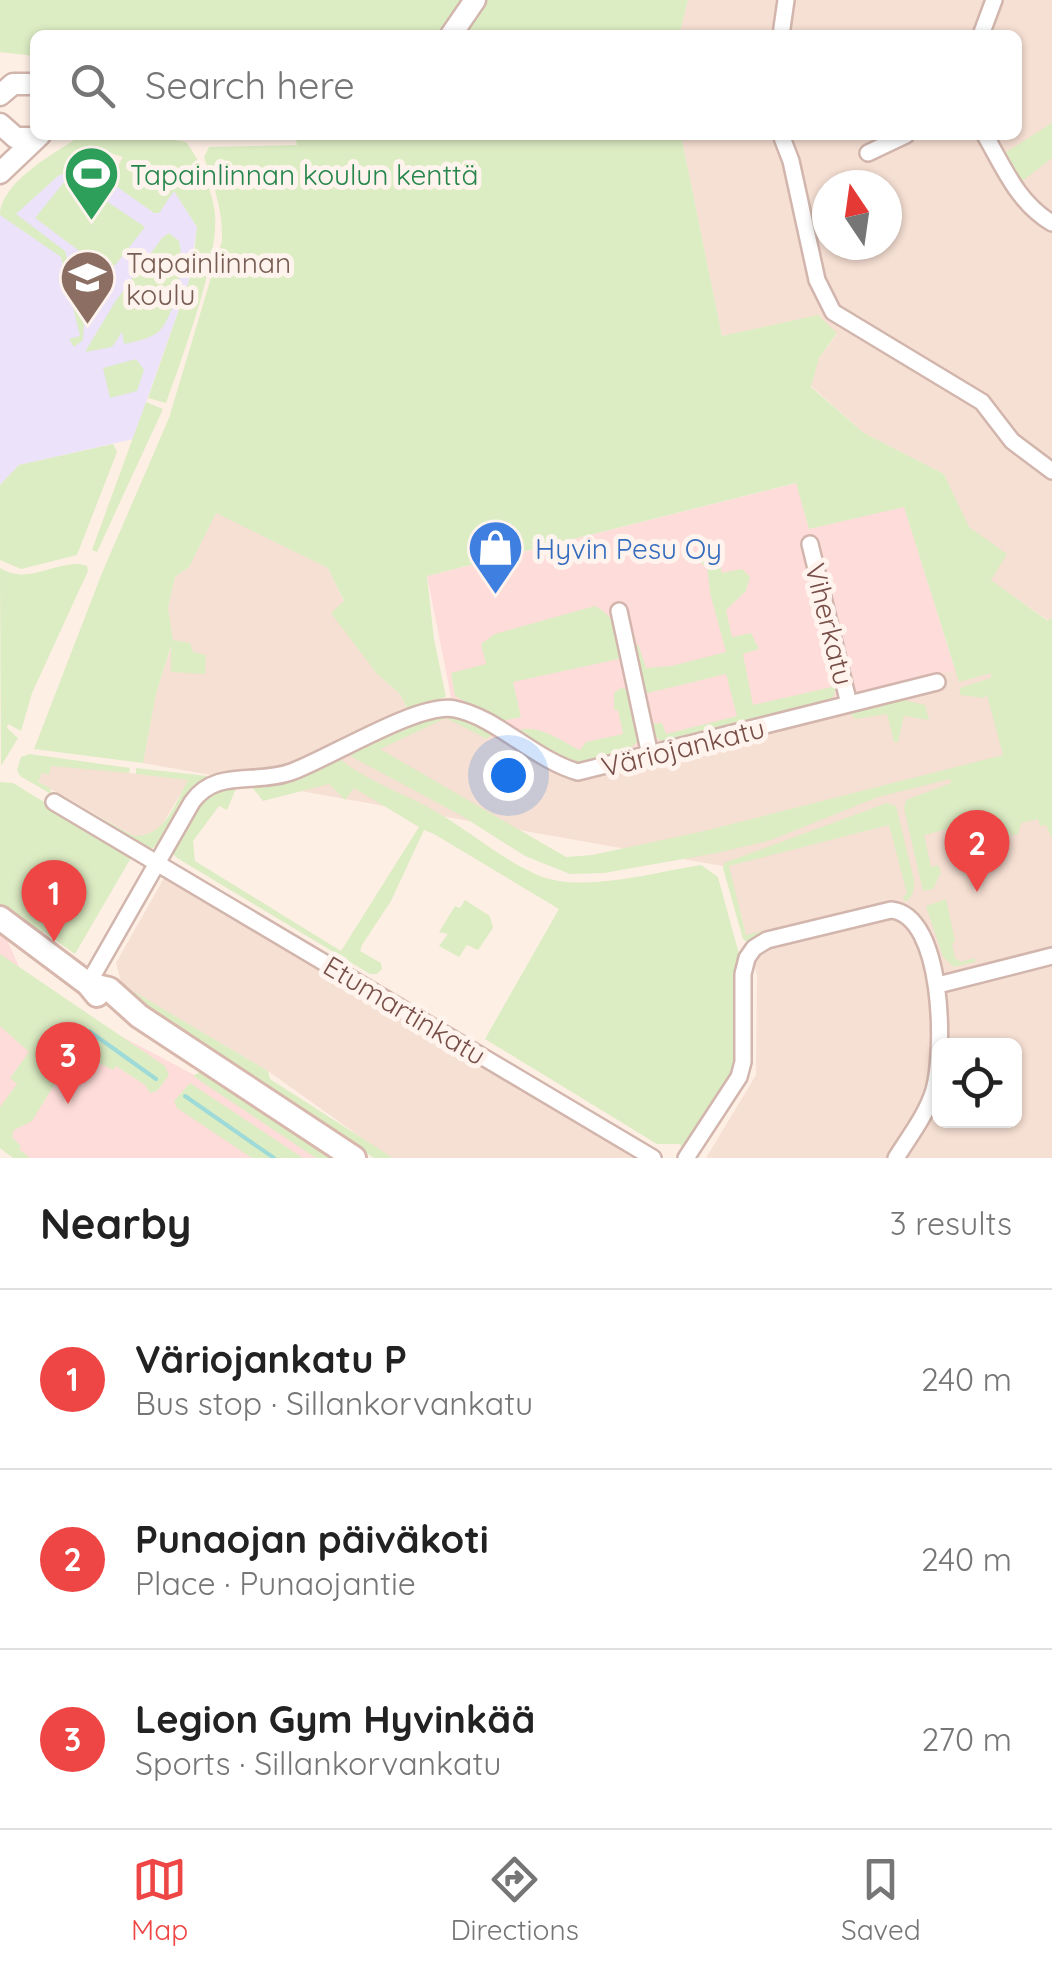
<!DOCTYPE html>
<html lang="en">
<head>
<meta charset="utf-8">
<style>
  body { margin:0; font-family:Quicksand,sans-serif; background:#f6f6f6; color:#222 }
  .controls { position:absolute; right:30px; bottom:30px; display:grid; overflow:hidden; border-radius:15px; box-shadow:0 2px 8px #0004 }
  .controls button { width:90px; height:90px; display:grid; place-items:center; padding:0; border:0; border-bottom:2px solid #e0e0e0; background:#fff; color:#222; font:50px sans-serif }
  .compass { position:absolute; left:812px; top:170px; width:90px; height:90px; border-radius:50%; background:#fff; box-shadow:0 2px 8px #0004; rotate:347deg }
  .you { position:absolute; left:508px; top:775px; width:35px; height:35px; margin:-25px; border:8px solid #fff; border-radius:50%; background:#1a73e8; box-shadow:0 0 0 15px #1a73e833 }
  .badge { display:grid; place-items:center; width:65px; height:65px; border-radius:50%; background:#ee4644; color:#fff; font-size:32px; font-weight:700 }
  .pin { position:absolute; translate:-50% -82px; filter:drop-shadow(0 2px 5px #0008) }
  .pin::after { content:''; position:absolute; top:52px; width:35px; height:30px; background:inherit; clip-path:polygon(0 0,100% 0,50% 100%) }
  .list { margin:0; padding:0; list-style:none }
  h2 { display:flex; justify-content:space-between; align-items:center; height:130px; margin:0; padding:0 40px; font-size:42px }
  h2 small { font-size:32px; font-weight:400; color:#767676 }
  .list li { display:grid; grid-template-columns:65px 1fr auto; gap:30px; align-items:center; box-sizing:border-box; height:180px; padding:0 40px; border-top:2px solid #e0e0e0 }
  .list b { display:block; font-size:38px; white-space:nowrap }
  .list p { margin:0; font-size:32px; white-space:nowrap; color:#767676 }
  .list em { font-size:32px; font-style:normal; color:#767676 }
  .icon { flex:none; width:55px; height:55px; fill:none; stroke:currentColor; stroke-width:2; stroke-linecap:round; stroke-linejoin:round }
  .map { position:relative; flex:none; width:1052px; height:1158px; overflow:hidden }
  .search { position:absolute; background:#fff; box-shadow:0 2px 8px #0004; left:30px; right:30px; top:30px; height:110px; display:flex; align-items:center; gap:25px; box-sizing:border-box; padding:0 35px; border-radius:15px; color:#767676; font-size:38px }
  .sheet { height:670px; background:#fff }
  nav { display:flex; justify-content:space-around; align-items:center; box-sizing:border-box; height:140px; border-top:2px solid #e0e0e0; background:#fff; font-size:28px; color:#767676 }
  nav a { display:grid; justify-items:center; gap:5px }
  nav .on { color:#ee4644 }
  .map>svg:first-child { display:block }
</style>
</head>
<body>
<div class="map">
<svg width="1052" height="1158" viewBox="0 0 1052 1158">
  <rect width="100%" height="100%" fill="#feefe5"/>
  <path fill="#f6dfd3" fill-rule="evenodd" d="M688,0h364v1158h-346l50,-83 1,-100 -29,-108 -585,-104 13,-69 17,-53 -5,-33 7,-31 14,-10 27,-55 112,56 16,34 -12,11 45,61 23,20 8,16 43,-13 132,66 362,-92 104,-50 -59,-41 16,-26 -37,-26 -25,-54 -80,-41 -53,-47 8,-28 18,-24 -19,-19 -96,21 -41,-201h336v-100h-338zM827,185h60v60h-60zM940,1046h74v74h-74z
    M46,763l143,17 -30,50 -13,7 -12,-1 -96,-54z
    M164,878l165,96 305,184h-244l-122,-87 -146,-86 -6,-22z"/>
  <path fill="#fedcd9" d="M797,483l12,46 95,-23 51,164 -372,93 -132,-66 -24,-121z
    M0,924l20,45 93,63 239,126h-328l-24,-19z"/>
  <path fill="#ece2fa" d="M80,166l29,13 45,34 18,-26 25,40 -8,54 -56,158 -114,26 -19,20v-271l11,4 47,-42z"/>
  <path fill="#dcecc3" d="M0,0h688l-9,35h-644v21l-35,-4z
    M1052,123v35l-32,25 -17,-29z
    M82,135h59l45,7c13,16 27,50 29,72 4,45 -33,144 -49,189l-18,-5 41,-117 5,-27 3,-27 -23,-36 -15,22h-5l-45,-32 14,-24 -29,-9 -14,18 -22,10 -42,38 49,37 19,71 -1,18 -9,7 -5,-8 11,-3 -19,-79 -61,-42c1,-34 57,-63 82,-80z
    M295,135h386l41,201 96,-21 19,18 -18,25 -8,29 53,46 80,41 25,53 38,27 -16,26 57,41 4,-4v222l-6,-14 -6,1 -2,-7 -17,4 -3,11 -55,11 -7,-18 -32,8 7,32 7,-2 3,7 -8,17 -10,2 -19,-83 2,-8 45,-17 -1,-4 -72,18 -107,43 -54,13 -113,20 -34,1 -45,-18 -63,-40 -110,-59 -2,-3 85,-38c22,-3 38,6 57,17l-5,6 -41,-21 -66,31 186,108 26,-2 112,-24 299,-76 -16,-60 -3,3 -24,-3v-7l31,-10v-5l-32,9 -55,-175 -95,22 -13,-46 -369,93 7,63 12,58 -38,13 -8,-16 -23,-20 -46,-61 13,-12 -16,-33 -112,-55 -27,54 -14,10 -7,31 5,32 17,3 3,9 13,3 -1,19 -34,-2v-26l-15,48 -13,69 -109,-14 68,-176 67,-155 53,-177c1,-31 -8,-55 -18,-84l5,-10 88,-2z
    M69,176l76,51 -36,46 -74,-55z
    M169,233l10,8c6,24 -2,66 -17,87 -9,11 -25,13 -38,16l-2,-12 -10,15 -27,5 30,-50 47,-64z
    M136,359l8,11 -7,21 -27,7 -7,-30z
    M146,402l17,7 -66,143 -5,-2z
    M113,444l4,8 -40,103 -56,14 -21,-9v-75l19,-20z
    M715,544l7,29 20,-4 8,8 -4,14 -20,19 6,27 19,-4 8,16 -16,5 10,51 83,-19 -2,10 -6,5 -166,41 -10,-8 -3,-10 13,-1 4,11 71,-18 -11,-42 -82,20 -12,-42 6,-8 8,24 26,-2 54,-14 -16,-59 -3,-28h-5l-4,-17z
    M80,564l7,2 1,5 -56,122 -11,38 -13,-7 -1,4 11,10 -17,28 -1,-198c28,17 50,-5 80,-4z
    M595,606c22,11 23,29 28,52l-110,24 8,35 -19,4 -47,-25 -4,-23 35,-9 -5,-20 14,-10z
    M621,688l9,2c10,45 23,56 -28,68 -10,3 -21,7 -31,4 -19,-6 -38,-21 -55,-31 20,-9 45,10 64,19l6,-8 37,-8 -5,-24h-4v-17z
    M899,699l26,6 4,15 -25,-4 -6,26h-4l-7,-28 -32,5 -7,-8z
    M30,754l100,14 -1,5 -78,-7 -2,9 -7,-2 -4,9 12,6 1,6 -31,-18 -3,-6 4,-13z
    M340,759c28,23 64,34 95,52 35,20 67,49 105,65 42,17 116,-4 161,-11l17,12 21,77 -3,101 -5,18 -45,73 -4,2 -2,-4h-23l-172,-105 74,-130 -125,-75 -10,-4 -33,71 -29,44 -2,6 21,12 1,6 -5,5h-7l-193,-116 -6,-6 35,-55 8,-7 23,-4 -10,24 -8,-4 -26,35 2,20 146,90 78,-124 -65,-39 -9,12 -16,-16 -66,17 -11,-14 44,-9z
    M136,768l71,8 -19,17 -30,51 -8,6 -85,-48 -1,-4 70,38c31,1 41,-32 54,-56l-52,-6z
    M0,782l13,1 119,73 -57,98 -31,-22 -4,4 -40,-30z
    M887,803l9,3 18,74c0,10 0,16 -9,22l-2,-6 4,-2 -18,-69 -160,41 17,69 34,-8 1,4 -34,11 -4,-3 -20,-71 1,-5z
    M946,899l9,42 -3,3 3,14 6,4 14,-4v4l-21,5 -11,-10 -17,-51z
    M465,900l25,16 3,12 -15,22 -11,-5 -8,12 -20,-11 9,-12 -9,-2 16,-26 5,2z
    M0,954l165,112 4,9 -12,16 -7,2 -5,-8 -29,-19 -3,4 -38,-19 -43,70 -18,9 -2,7 9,9 -2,3 11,9h-17l-13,-10v-41l17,-23 -7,-6 19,-26 -29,-26z
    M126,987l142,84 2,8 123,79h-19l-251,-166z
    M203,1070l133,88h-20l-123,-82z
    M190,1083l113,75h-51l-75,-50 -3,-7z"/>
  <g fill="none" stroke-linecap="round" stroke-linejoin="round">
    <path stroke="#9edbd8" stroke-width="4" d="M89,1031l67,48
      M185,1096l89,62"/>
    <defs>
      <path id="minor" d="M781,35l5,-35
        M981,35l13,-35
        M781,135l10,26 26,119 16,32 149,90 30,39 40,30
        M985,135c19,33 33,68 67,88
        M868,153l38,-18
        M810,544l39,160
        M619,611l31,144
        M54,802l599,356
        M88,984l104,-182c24,-34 63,-17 99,-30 37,-13 129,-71 164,-63 41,8 80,51 123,63l359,-90
        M938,985l114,-29
        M686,1158l53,-81 4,-15v-88l4,-16 7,-10 13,-8 124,-30c53,5 54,141 43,180 -7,24 -25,47 -38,68"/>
      <path id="tertiary" d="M451,35l24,-35
        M0,95l13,-11h22
        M0,124l16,14h19
        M0,173l40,-38"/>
      <path id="secondary" d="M0,918l88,66 9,11
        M88,984l21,5 30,27 215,142"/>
    </defs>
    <use href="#minor" stroke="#d2b6ad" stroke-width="20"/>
    <use href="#tertiary" stroke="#d2b6ad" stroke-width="25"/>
    <use href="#secondary" stroke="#d8b7ad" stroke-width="28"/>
    <use href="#minor" stroke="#fff" stroke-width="15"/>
    <use href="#tertiary" stroke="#fff" stroke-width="20"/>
    <use href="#secondary" stroke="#fff" stroke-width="22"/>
  </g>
  <defs>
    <symbol id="stadium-pin" viewBox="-11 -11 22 30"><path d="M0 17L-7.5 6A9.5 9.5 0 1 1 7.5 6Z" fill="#2e9e5b" stroke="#fff4ed"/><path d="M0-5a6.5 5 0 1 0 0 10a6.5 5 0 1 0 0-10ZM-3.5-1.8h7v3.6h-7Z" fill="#fff"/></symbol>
    <symbol id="school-pin" viewBox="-11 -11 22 30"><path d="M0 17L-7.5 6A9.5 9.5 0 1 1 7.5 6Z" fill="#8d6e63" stroke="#fff4ed"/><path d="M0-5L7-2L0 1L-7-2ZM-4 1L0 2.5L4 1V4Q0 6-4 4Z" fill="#fff"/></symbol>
    <symbol id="shop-pin" viewBox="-11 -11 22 30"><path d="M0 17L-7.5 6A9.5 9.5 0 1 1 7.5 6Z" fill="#3f7fe0" stroke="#fff4ed"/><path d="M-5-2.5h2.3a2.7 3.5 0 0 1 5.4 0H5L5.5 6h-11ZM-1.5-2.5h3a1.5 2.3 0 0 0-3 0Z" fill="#fff"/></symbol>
  </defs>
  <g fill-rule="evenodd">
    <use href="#stadium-pin" x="60" y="142" width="63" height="86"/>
    <use href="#school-pin" x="56" y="246" width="63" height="86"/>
    <use href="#shop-pin" x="464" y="516" width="63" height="86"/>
  </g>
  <g text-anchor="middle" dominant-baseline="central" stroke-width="10" stroke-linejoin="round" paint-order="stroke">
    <g font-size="28" fill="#27864d" stroke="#fff4ed" text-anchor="start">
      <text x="130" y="174">Tapainlinnan koulun kenttä</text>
    </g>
    <g font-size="28" fill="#785e54" stroke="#fff4ed" text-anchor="start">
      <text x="126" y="262">Tapainlinnan<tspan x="126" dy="32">koulu</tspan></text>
    </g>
    <g font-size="28" fill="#366cbe" stroke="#fff4ed" text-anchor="start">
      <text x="535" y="548">Hyvin Pesu Oy</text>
    </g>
    <g font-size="28" fill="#784f48" stroke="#fff4ed">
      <text transform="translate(830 624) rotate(76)">Viherkatu</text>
      <text transform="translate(683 747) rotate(-14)">Väriojankatu</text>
      <text transform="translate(405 1010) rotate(31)">Etumartinkatu</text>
    </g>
  </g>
</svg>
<div class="controls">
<button><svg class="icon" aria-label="locate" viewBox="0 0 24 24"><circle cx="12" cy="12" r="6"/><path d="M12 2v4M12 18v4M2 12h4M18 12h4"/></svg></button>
</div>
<svg class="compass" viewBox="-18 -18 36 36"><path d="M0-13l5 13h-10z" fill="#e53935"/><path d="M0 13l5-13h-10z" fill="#767676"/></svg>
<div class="you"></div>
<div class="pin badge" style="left:54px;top:942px">1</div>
<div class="pin badge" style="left:977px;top:892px">2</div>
<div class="pin badge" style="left:68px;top:1104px">3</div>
<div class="search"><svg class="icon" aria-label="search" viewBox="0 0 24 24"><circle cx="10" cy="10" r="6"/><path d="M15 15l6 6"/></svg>Search here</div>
</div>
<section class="sheet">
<h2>Nearby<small>3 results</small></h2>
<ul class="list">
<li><span class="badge">1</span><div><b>Väriojankatu P</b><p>Bus stop · Sillankorvankatu</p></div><em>240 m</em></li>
<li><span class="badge">2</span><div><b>Punaojan päiväkoti</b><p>Place · Punaojantie</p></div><em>240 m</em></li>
<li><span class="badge">3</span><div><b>Legion Gym Hyvinkää</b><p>Sports · Sillankorvankatu</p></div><em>270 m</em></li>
</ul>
</section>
<nav>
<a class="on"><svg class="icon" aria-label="map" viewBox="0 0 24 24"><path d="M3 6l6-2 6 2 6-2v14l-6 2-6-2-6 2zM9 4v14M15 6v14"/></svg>Map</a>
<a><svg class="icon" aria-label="directions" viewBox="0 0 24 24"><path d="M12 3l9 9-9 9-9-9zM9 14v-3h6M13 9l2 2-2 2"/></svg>Directions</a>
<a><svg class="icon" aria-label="saved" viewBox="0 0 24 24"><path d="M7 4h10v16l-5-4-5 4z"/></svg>Saved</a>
</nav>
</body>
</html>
